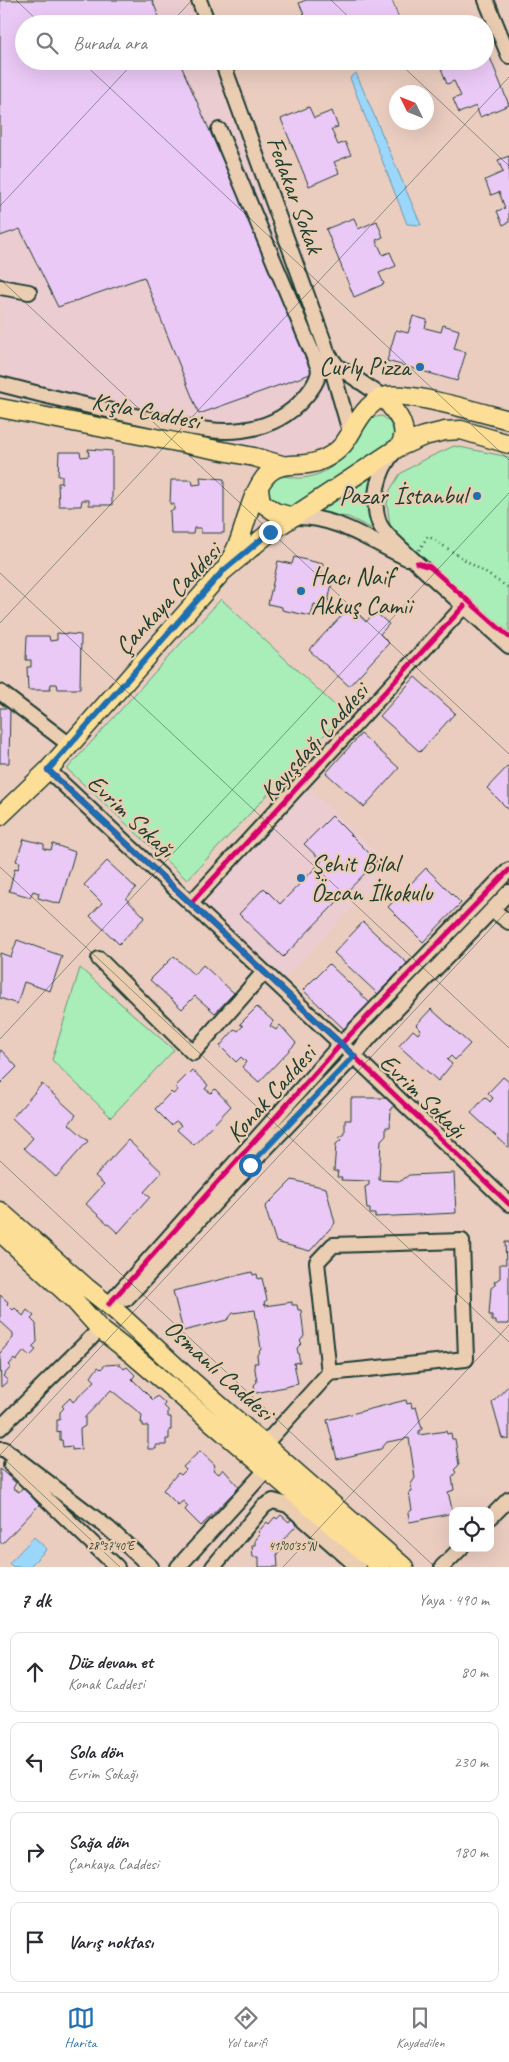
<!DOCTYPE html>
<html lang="tr">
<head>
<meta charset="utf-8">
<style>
  body { margin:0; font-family:Caveat,sans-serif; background:#f7f7f7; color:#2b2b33 }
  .controls { position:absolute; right:15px; bottom:15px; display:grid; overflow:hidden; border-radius:10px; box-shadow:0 5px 20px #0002 }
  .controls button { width:45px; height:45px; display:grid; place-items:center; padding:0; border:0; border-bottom:1px solid #e1e1e2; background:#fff; color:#2b2b33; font:25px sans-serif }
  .compass { position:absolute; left:389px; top:85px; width:45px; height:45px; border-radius:50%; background:#fff; box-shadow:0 5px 20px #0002; rotate:313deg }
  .stop { position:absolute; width:15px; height:15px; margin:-11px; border:4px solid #1f6fb2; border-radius:50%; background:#fff }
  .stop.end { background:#1f6fb2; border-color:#fff; box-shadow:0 1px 5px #0008 }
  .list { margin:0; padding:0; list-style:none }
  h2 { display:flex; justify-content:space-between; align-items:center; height:65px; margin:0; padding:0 20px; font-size:21px }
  h2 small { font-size:16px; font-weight:400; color:#7c7c81 }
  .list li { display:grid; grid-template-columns:32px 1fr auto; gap:15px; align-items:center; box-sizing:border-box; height:80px; margin:0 10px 10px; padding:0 10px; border:1px solid #e1e1e2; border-radius:10px }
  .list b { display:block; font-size:19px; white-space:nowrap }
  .list p { margin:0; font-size:16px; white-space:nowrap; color:#7c7c81 }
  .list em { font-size:16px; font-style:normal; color:#7c7c81 }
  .icon { flex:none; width:28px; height:28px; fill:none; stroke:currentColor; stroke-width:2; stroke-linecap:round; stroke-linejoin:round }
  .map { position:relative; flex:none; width:509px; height:1567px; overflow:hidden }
  .search { position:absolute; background:#fff; box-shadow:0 5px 20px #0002; left:15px; right:15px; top:15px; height:55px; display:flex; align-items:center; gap:12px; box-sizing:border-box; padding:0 18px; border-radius:28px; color:#7c7c81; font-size:19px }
  .sheet { height:425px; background:#fff }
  nav { display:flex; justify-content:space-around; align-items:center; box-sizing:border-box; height:70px; border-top:1px solid #e1e1e2; background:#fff; font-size:14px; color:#7c7c81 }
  nav a { display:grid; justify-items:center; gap:2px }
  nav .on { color:#1f6fb2 }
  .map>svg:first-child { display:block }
</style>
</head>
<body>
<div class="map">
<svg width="509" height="1567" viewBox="0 0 509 1567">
  <rect width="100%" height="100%" fill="#ebcdc0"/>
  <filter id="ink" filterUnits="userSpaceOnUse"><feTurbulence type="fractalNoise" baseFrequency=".02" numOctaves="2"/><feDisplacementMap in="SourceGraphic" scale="10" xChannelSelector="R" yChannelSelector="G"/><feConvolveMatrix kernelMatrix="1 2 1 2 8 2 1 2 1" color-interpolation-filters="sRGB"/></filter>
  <g filter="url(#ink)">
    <path fill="#ebccd0" d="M0,0h186l11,24h-173v37h188l129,360 -2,15 -19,13 -36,7 -167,-32 -117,-30z
      M308,788l83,78 -108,114 -77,-76 5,-15z"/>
    <path fill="#a9edb8" stroke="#649576" d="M382,416c9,6 14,14 10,24l-102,68h-4l-15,-7 -3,-11 4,-8c13,-10 17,-3 30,-4 35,-3 52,-34 68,-60z
      M454,446l55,11v175l-102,-89 -17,-18 -3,-22 3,-13 10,-16 21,-13z
      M377,474l-8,34 11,23 -1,1 -31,-15 -30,-4z
      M221,599l123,115 -157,166 -120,-111z
      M80,968l94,82 -63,67 -59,-57z"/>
    <path fill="#9bd6fb" stroke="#6999ab" d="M356,73l65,152 -14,-1 -57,-146z
      M34,1537l13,12 -18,18h-16l-4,-4z"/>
    <path fill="#ebc9f6" stroke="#1f3d34" d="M0,0h152l10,24h-138v37h155l137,311 -117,42 -55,-137 -86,30 -38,-78 -20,7z
      M306,0h86l7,19 -12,5h-5l-2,-4 -10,4h-62l-9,-21z
      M485,45l24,60 -29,12 -4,-11 -17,7 -6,-14 8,-3 -7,-15 -7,3 -6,-16 17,-7h27z
      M309,107l5,11 18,-7 6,16 -7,2 7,16 7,-3 6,13 -17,7 5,11 -30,13 -28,-67z
      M509,156v66l-6,3 -6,-14 8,-3 -6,-16 -8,3 -6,-15 18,-8 -5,-12z
      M354,218l4,11 19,-8 6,16 -7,3 7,15 7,-3 6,14 -17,7 5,11 -30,13 -28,-68z
      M413,316l14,4 -2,8 16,4 2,-7 16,5 -5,19 12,3 -9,29 -70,-20 9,-31 12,3z
      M88,449l24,2v54h-23v-5h-7l-1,6h-22l-1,-23h4v-7h-4l1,-24h21l1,5 8,-1z
      M200,477l24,2v54h-23v-5h-7l-1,6h-22l-1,-23 4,-1v-6h-4l1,-24h21l1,5 8,-1z
      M294,557l29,7 -2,11 12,3 -6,29 -13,-3 -3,12 -29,-6v-3l-14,-3 10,-43 14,3z
      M350,607l16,15 9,-10 14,12 -9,10 9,9 -40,43 -40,-36z
      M57,633l24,2 -1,54h-22l-1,-5h-6l-1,6h-22l-1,-23h4v-7h-5l1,-24h22l1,5 7,-1z
      M415,677l40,36 -35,39 -40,-36z
      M0,708h10l-1,55h-9z
      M361,734l38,34 -35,39 -38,-34z
      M509,765v45l-22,-22z
      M332,816l45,45 -94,96 -44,-43 25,-26 16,16 42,-43 -18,-17z
      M24,839l20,5v5l7,1 2,-6 22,8 -15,52 -22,-6 1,-5 -6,-2 -3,6 -21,-6 6,-23 3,1 2,-7 -4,-1z
      M107,861l29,27 -10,11 19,18 -26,27 -29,-28 12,-13 -18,-18z
      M426,868l35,35 -38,39 -35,-35z
      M363,922l44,41 -29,31 -44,-41z
      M17,940l45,16 -12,35 -26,-9 -7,22 -17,-6v-45l11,4z
      M174,956l20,19 9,-10 31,28 -19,20 -20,-17 -13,13 -32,-29z
      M329,964l41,39 -25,27 -42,-40z
      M257,1007l16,14 -3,5 6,4 4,-5 16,18 -37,39 -17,-15 4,-5 -5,-5 -5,5 -16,-16 15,-17 3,2 5,-5 -3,-2z
      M431,1009l39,35 -15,16 -4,-4 -4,4 5,4 -14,17 -39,-35 14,-16 5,4 3,-4 -5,-5z
      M1,1050l16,17 -17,17v-33z
      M192,1070l16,15 -3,4 6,4 4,-4 16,17 -37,39 -17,-15 4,-5 -5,-4 -5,4 -16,-16 16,-17 2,2 5,-4 -3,-3z
      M503,1077l6,5v66l-38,-35 14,-16 5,5 3,-4 -5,-5z
      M42,1084l34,31 -7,9 19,17 -32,36 -32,-29 9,-10 -21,-20z
      M351,1098h43v8l-3,2 -1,19h-4v8l-5,5 -2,40 22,1 8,-6 45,-2 2,40 -81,4v-3h-5v-5h-3l-2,-22 4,-2v-4l-28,-1 1,-3h-5l1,-6h-4l2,-27 5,-4 -2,-2 6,-4v-14h6z
      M128,1140l34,32 -18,20 6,5 -32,36 -32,-29 18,-20 -9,-8z
      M292,1180l34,8 9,35 -25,28 -34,-9 -11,-35z
      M505,1242h4v82h-13v-3h-4v-6h-3l2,-27 5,-4 -2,-2 6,-4v-14h6z
      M252,1272l1,3 4,-1 1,5 4,-1 5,22 -3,2 1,4 27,-4v3h5l1,5h3l3,26 -4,5 2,2 -5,5 3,14 -6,1 4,21 -42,9 -2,-8 3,-3 -3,-19h4l-1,-8 4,-6 -6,-39 -22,3 -6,7 -44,11 -10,-40z
      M0,1295l8,7 -1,2 6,6 2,-2 8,8 4,-6 7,6 -3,3 5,5 1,18 -5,5 4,3 -6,6 -6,-5 -8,10 -2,-2 -5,6 2,2 -8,9 5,5 -7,6 -1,-34 13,-15v-5l-13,-12z
      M120,1364l4,5 3,-2 8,8 -3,4 21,21 4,-4 8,7 -1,3 4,4v7h3v13h-2v9h-3v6h-10v4h-8v-23h-5v-3h-2l1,-8 -31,-25 -26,27v9l-5,3 1,20 -9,1v-4l-9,1 -1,-7h-2v-9l-3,1v-12h3v-8l4,-4 -2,-2 8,-8 3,4 22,-21 -4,-4 7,-10 3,2 4,-4z
      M509,1385v55l-7,-2 -10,-35z
      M406,1400l1,4 4,-1 1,5 4,-1 6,22 -3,2v4l27,-4 1,3 4,-1 1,6h3l4,26 -5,5 2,2 -4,5 2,13 -6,2 5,21 -43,9 -2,-9 4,-3 -3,-18 3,-1 -1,-7 4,-6 -6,-40 -22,4 -6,7 -44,10 -10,-39z
      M200,1451l15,14 -2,5 6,4 4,-5 16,18 -38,39 -16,-16 3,-4 -5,-5 -5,4 -15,-15 15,-17 3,2 5,-5 -3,-3z
      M0,1469l16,14 -3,5 6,4 4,-5 16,18 -37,39 -2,-2z
      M281,1515l8,7 2,-3 6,6 -16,17 3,3 -2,2 1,1 -6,6 1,13h-19v-10h-6l-1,-12h3v-6l5,-5 -2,-2 9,-10 2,2 6,-7 2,2z"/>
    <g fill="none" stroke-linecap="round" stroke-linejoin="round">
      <defs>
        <path id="minor" d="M199,0l9,24
          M486,0l23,56
          M222,61l103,284 26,90
          M0,287l29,5
          M329,355l8,11 46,31
          M0,384c53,14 105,26 159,37 26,5 56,13 83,9 24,-3 46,-13 62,-32 7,-8 15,-18 15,-29l-100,-239
          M394,452c-16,18 -24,50 -14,73 5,10 18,20 26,28 34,32 68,62 103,93
          M293,517c43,-2 76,24 114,41
          M0,692l70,53
          M48,770l306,286 155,148
          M191,903l273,-297
          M492,910l17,12
          M99,959l94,94 71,-81
          M126,1299l124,-134 104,-109 16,-19 139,-145
          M109,1304l232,-260 168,-174
          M0,1428l100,-99
          M264,1445l65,-72 137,-14 -4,-118 -129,4 -16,17 12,111
          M0,1449h4l104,79 43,39
          M11,1465l106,102
          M490,1518l19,-19
          M178,1567l89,-98
          M213,1567l51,-61 9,-5 15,4 70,62
          M442,1567l19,-19"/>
        <path id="major" d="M383,397c12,14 29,31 16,50
          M0,408l254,49 28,8
          M259,489l2,13 14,10 18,5
          M228,563c18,-26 18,-61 37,-86 16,-20 37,-6 59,-18 26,-13 25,-29 41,-48 4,-5 12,-12 18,-14 20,-8 102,17 126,23
          M0,816l48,-46 174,-198 48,-40 129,-85 25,-11 21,-5 16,-1 48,14
          M0,1211l87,77 29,23 69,64 219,192
          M0,1232l74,68 26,29 33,26 248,212"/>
      </defs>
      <use href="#minor" stroke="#1f3d34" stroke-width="18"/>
      <use href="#major" stroke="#1f3d34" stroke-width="21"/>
      <path stroke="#1f3d34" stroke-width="2.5" stroke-dasharray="1 4" stroke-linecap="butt" d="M419,550l9,-14 81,52"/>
      <use href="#minor" stroke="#ebceb2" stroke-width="14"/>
      <use href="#major" stroke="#fdde96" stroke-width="18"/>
      <defs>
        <path id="cycleway" d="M417,563l13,4 79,70
          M48,770l306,286 155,148
          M191,903l273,-297
          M109,1304l232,-260 168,-174"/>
      </defs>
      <use href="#cycleway" stroke="#ebceb2" stroke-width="8"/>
      <use href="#cycleway" stroke="#d6006c" stroke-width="5"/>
    </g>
  </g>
  <g fill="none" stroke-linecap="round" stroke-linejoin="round" filter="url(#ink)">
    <path stroke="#1f6fb2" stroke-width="6" d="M250,1165l104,-109 -306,-286 174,-198 48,-40"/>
  </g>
  <path fill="none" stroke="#1f3d34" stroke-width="1" stroke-opacity="0.45" d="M16,0l25,24M331,0l25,24M170,24l22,-24M81,61l428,399M397,61l112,105M0,206l135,-145M0,279l509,475M0,573l509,475M0,623l509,-546M0,867l509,475M0,1039l509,-546M0,1161l435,406M0,1455l120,112M0,1455l509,-546M283,1567l226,-242"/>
  <g fill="#1f6fb2" stroke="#ebceb2" stroke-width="2">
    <circle cx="420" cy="367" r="5"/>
    <circle cx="477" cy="496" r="5"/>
    <circle cx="301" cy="591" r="5"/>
    <circle cx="301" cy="878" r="5"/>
  </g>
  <g text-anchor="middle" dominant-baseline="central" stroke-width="4.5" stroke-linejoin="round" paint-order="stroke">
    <g font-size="25" fill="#1f3d34" stroke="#ebceb2">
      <text transform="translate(295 195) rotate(70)">Fedakar Sokak</text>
      <text transform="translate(146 411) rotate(11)">Kışla Caddesi</text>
      <text transform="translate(168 599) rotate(-47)">Çankaya Caddesi</text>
      <text transform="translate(314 742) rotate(-48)">Kayışdağı Caddesi</text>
      <text transform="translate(131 816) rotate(43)">Evrim Sokağı</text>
      <text transform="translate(271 1094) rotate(-48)">Konak Caddesi</text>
      <text transform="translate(423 1096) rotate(44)">Evrim Sokağı</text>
      <text transform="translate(219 1370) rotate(42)">Osmanlı Caddesi</text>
    </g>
    <g font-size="25" fill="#1f3d34" stroke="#ebceb2" text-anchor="end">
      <text x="410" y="367">Curly Pizza</text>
      <text x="467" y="496">Pazar İstanbul</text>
      <text x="311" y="577" text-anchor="start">Hacı Naif<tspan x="311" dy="29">Akkuş Camii</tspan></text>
      <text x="311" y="864" text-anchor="start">Şehit Bilal<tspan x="311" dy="29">Özcan İlkokulu</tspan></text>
    </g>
  </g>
  <g font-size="12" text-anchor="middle" fill="#1f3d34" stroke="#ebceb2" stroke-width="4.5" stroke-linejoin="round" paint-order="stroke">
    <text x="292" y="1550">41°00'35"N</text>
    <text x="111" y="1550">28°37'40"E</text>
  </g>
</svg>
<div class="controls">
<button><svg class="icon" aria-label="locate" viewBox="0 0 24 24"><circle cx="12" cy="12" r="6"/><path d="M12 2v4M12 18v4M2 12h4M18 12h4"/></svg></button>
</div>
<svg class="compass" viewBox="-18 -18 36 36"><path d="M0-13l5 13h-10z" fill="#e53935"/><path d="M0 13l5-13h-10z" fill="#7c7c81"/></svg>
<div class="stop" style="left:250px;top:1165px"></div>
<div class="stop end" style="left:270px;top:532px"></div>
<div class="search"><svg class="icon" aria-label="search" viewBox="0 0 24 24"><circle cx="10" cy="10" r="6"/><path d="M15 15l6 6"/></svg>Burada ara</div>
</div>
<section class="sheet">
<h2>7 dk<small>Yaya · 490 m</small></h2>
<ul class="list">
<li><svg class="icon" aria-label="ahead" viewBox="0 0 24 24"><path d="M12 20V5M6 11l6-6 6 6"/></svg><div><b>Düz devam et</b><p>Konak Caddesi</p></div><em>80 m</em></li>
<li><svg class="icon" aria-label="left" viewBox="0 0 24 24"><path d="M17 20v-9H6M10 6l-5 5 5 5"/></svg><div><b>Sola dön</b><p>Evrim Sokağı</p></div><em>230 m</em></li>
<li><svg class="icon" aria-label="right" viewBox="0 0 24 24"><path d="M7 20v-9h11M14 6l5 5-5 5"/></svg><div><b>Sağa dön</b><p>Çankaya Caddesi</p></div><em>180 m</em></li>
<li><svg class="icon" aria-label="arrive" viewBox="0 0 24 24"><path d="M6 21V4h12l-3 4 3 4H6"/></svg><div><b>Varış noktası</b></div></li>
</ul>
</section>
<nav>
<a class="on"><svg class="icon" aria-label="map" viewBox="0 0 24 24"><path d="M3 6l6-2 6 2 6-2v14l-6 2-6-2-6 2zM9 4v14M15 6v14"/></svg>Harita</a>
<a><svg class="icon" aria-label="directions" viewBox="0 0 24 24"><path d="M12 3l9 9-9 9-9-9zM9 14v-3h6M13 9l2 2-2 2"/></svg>Yol tarifi</a>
<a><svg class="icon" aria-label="saved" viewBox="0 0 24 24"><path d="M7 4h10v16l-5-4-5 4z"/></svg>Kaydedilen</a>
</nav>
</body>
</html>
